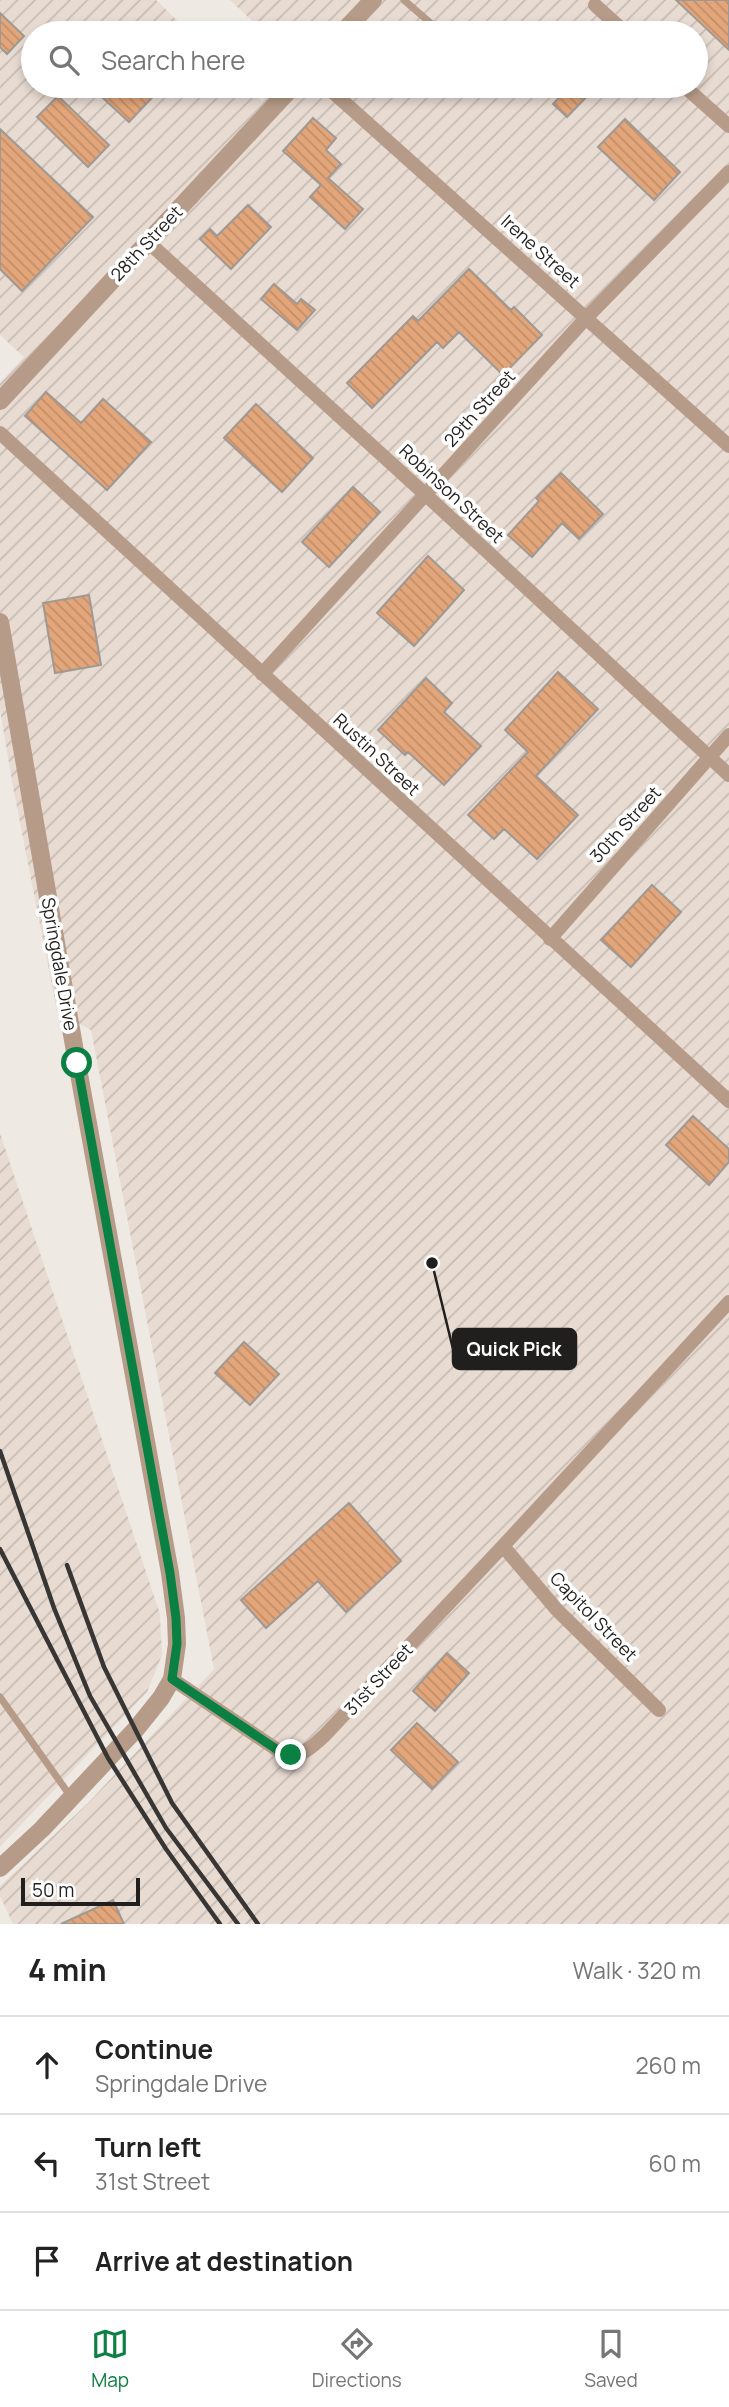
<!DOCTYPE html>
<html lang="en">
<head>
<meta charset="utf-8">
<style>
  body { margin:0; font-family:Manrope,sans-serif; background:#f2f2f2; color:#222 }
  .scale { position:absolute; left:21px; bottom:18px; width:119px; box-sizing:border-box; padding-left:7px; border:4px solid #211f1d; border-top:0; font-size:19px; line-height:24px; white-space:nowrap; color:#211f1d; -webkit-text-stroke:5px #fff; paint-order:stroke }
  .stop { position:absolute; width:21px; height:21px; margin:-16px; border:5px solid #0b8043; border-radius:50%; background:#fff }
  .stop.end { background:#0b8043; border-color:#fff; box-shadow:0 2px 7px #0008 }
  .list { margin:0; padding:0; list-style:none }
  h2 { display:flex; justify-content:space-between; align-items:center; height:91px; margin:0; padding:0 28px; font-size:30px }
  h2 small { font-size:23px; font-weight:400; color:#767676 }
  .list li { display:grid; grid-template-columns:46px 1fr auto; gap:21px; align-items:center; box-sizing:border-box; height:98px; padding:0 28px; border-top:2px solid #e0e0e0 }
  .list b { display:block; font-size:26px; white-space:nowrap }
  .list p { margin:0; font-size:23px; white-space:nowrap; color:#767676 }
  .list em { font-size:23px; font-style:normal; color:#767676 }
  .icon { flex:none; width:38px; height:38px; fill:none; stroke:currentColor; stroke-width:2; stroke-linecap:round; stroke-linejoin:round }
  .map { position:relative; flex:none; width:729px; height:1924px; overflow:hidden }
  .search { position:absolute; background:#fff; box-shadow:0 4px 10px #0003; left:21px; right:21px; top:21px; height:77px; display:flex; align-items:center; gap:18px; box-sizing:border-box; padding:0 24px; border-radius:38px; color:#767676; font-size:26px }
  .sheet { height:385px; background:#fff }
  nav { display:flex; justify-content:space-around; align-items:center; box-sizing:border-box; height:98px; border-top:2px solid #e0e0e0; background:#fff; font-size:19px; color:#767676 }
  nav a { display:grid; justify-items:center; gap:4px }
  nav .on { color:#0b8043 }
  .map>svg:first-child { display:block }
</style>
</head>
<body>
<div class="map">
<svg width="729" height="1924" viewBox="0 0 729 1924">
  <defs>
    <pattern id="industrial-furrows" width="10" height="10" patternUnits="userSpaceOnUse" patternTransform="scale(1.75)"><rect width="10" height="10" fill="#e8dbd2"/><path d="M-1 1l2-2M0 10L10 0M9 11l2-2" fill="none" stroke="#c7bcb4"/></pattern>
    <pattern id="building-back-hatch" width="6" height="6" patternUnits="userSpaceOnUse" patternTransform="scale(1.75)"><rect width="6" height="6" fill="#e3a67a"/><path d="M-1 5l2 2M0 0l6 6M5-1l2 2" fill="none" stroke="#c28e69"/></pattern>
  </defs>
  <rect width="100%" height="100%" fill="#efe9e4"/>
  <path fill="url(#industrial-furrows)" d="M0,0h156l34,33h-157v53h212l17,16 15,-16h419v-53h-431l-35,-33h499v1924h-716l-13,-28v-10l88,-83 126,-134 -123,-639 -34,-19 -44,-224 -13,-77v-327l24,-26 -24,-22z
    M0,1133l160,481 2,41 -15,37 -147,155z"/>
  <path fill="url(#building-back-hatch)" stroke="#9f9995" stroke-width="2" d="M676,0h53v50z
    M0,13l24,23 -17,18 -7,-7z
    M90,86h73l-34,36z
    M570,86h27l-30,31 -14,-13z
    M58,96l51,49 -21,22 -51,-50z
    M313,118l23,20 -10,12 15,14 -13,14 35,31 -18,20 -35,-32 11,-12 -38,-34z
    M625,119l55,53 -26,28 -56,-53z
    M0,129l93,88 -71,74 -22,-22z
    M248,205l23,22 -40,42 -31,-30 10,-10 7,7z
    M469,269l42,41 3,-3 28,28 -39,40 -44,-43 -16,16 -6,-6 -65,66 -25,-25 66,-67 5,5z
    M274,284l23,20 4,-5 14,11 -18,20 -36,-31z
    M46,392l35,31 22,-24 48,43 -44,48 -82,-74z
    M256,404l57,54 -31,34 -58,-54z
    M561,473l42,41 -24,25 -17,-16 -30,34 -24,-22 31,-34 -3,-3z
    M353,487l27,25 -51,55 -27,-25z
    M428,556l36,34 -50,56 -37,-33z
    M89,595l12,70 -46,8 -12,-70z
    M558,672l40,37 -62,67 42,39 -41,44 -33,-30 -10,10 -26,-24 60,-63 -23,-22z
    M426,678l26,25 -8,9 37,34 -37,39 -36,-33 -3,3 -27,-25z
    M652,885l29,27 -50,55 -30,-27z
    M693,1116l36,33v13l-20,23 -43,-40z
    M244,1342l35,32 -29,31 -35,-32z
    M349,1503l52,58 -55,51 -28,-31 -52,47 -25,-28z
    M447,1653l22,20 -34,38 -22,-20z
    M417,1723l41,39 -26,27 -41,-39z
    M113,1900l11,24h-63z"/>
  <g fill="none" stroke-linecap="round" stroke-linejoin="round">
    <path stroke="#b69b88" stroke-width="7" d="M404,0l38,33
      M518,86l9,3
      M0,1697l71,100"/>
    <path stroke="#b69b88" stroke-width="14" d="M595,5l31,28
      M326,86l403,360
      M684,86l45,40
      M147,241l279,254 303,280
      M0,433l729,668
      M262,674l325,-357 142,-145
      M550,939l179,-204
      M503,1546l54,64 102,100
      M172,1679l107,72c22,8 29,-1 45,-15l179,-190 226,-244"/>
    <path stroke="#b69b88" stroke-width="18" d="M342,33l31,-33
      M0,401l293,-315
      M0,622l77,441 93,510 6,45 1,26 -5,35 -11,19 -25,31 -94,100 -42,39"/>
    <path stroke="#383634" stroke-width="4.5" d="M0,1451l54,157 36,88 76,132 72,96
      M0,1549l108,209 58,91 54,75
      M67,1565l37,102 68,136 86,121"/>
  </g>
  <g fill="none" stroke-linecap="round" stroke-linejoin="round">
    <path stroke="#0b8043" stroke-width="9" d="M77,1063l93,510 6,45 1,26 -5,35 107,72 12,4"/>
  </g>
  <g text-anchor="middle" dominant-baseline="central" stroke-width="7" stroke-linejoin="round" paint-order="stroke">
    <g font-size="18" fill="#211f1d" stroke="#fff">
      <text transform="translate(146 243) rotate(-47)">28th Street</text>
      <text transform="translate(541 251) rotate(42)">Irene Street</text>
      <text transform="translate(479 408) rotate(-48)">29th Street</text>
      <text transform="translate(452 493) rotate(43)">Robinson Street</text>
      <text transform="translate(377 754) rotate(43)">Rustin Street</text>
      <text transform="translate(625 824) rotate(-48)">30th Street</text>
      <text transform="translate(60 964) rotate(80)">Springdale Drive</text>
      <text transform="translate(594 1616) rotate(46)">Capitol Street</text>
      <text transform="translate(378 1679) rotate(-47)">31st Street</text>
    </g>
  </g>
  <path fill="none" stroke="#211f1d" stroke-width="2.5" d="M432 1263L453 1349"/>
  <circle fill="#211f1d" stroke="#fff" stroke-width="2.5" cx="432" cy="1263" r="7"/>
  <rect fill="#211f1d" stroke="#211f1d" stroke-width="2.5" x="453" y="1329" width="123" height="40" rx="7"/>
  <g font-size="19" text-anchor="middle" font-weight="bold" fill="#fff">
    <text x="514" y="1356">Quick Pick</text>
  </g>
</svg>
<div class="scale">50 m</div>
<div class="stop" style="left:77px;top:1063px"></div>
<div class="stop end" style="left:291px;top:1755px"></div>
<div class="search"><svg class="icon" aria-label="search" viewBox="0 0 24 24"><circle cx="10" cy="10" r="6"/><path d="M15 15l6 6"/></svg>Search here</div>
</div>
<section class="sheet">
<h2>4 min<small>Walk · 320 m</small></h2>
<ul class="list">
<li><svg class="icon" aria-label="ahead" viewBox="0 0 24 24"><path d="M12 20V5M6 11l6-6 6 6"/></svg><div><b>Continue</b><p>Springdale Drive</p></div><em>260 m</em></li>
<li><svg class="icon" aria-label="left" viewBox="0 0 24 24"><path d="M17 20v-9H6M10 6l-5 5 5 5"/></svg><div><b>Turn left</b><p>31st Street</p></div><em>60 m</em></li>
<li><svg class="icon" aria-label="arrive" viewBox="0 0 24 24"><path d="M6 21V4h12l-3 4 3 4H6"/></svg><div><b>Arrive at destination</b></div></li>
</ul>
</section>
<nav>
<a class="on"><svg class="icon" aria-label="map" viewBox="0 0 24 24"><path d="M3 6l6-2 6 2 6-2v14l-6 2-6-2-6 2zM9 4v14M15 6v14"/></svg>Map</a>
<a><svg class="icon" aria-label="directions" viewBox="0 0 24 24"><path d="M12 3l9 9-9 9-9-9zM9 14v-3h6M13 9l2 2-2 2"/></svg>Directions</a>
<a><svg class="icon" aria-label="saved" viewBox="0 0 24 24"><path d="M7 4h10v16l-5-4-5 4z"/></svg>Saved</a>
</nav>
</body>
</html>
